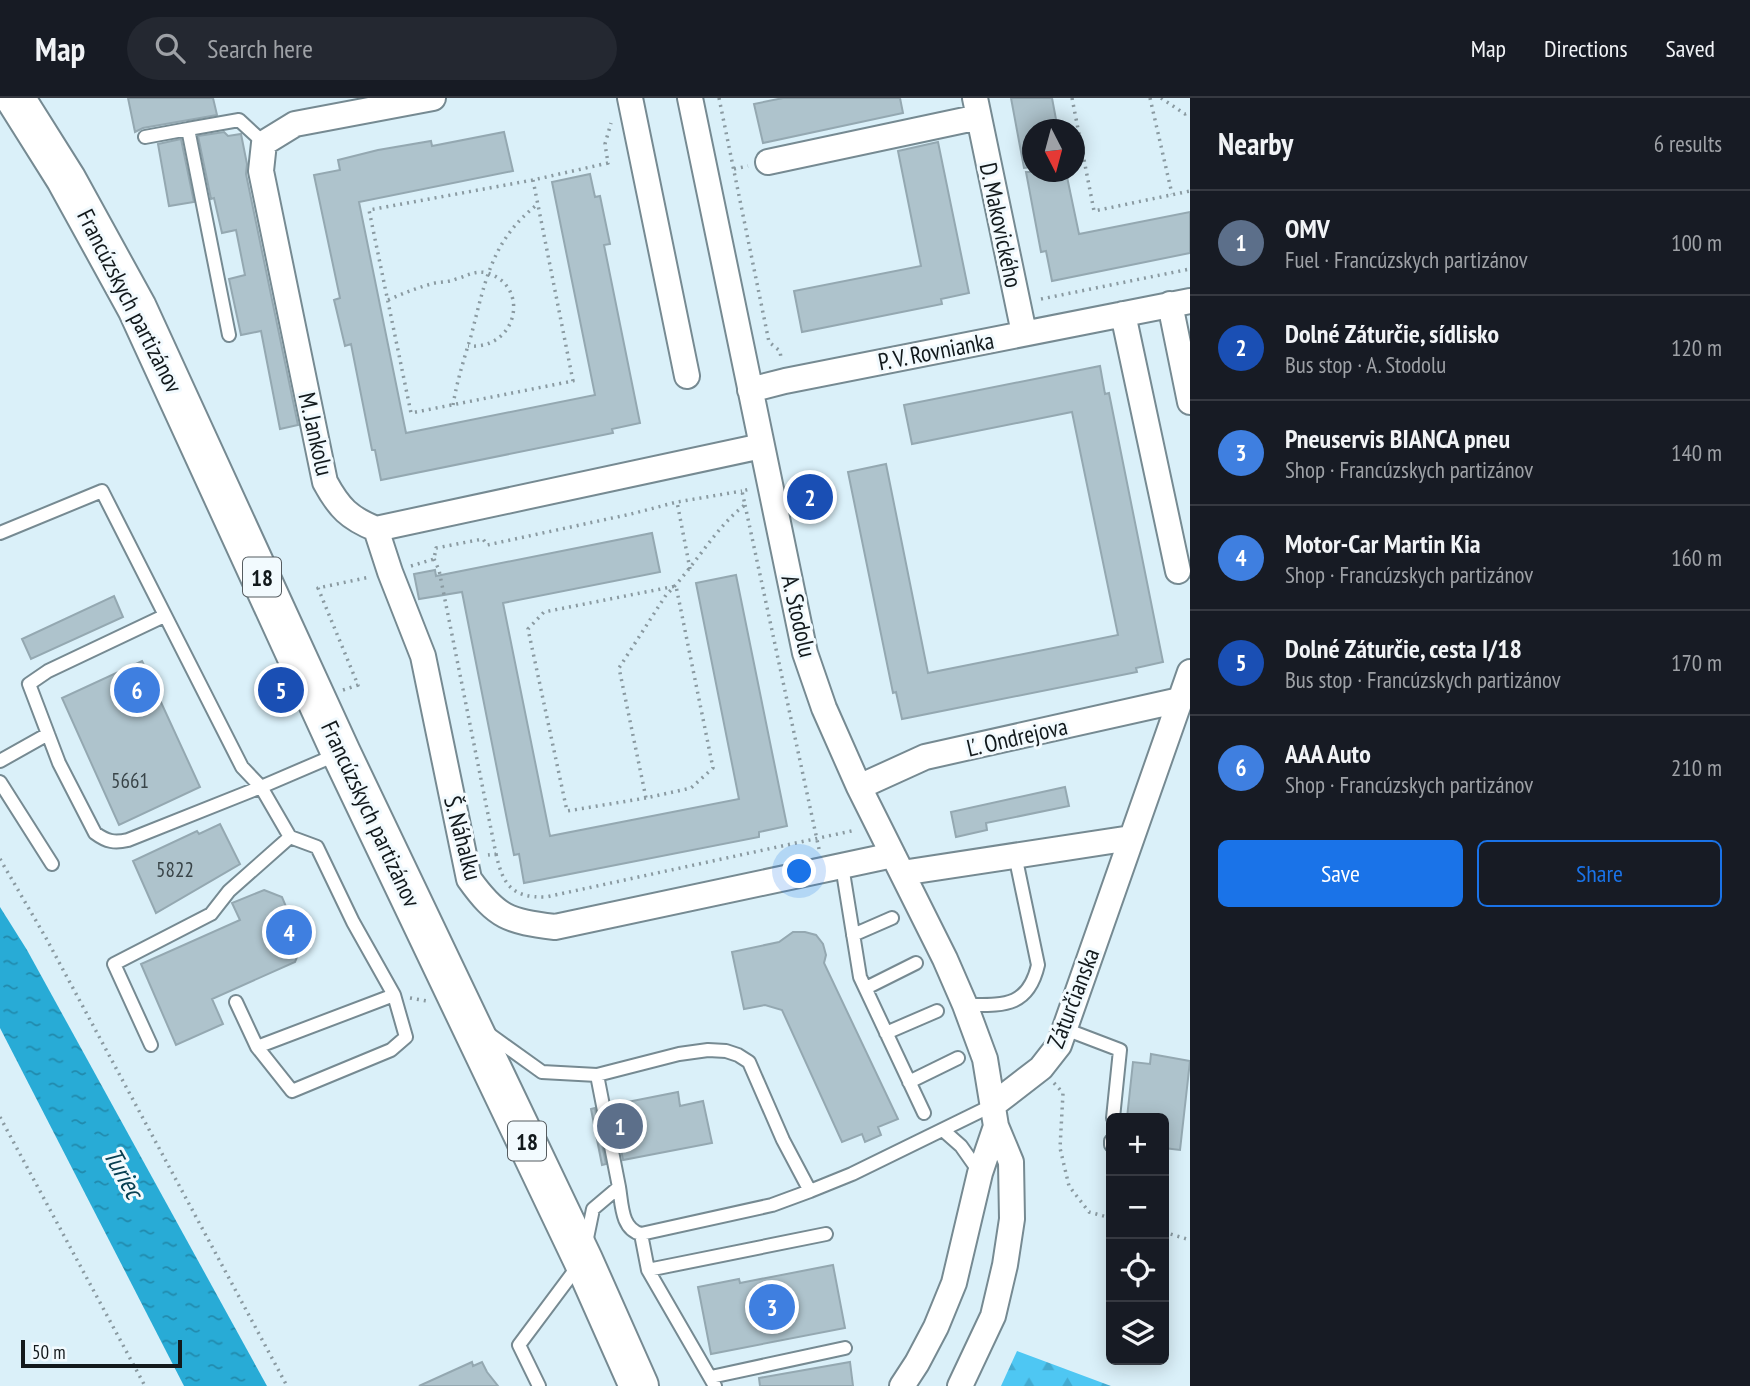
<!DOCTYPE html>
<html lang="en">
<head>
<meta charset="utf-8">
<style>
  body { margin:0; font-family:"PT Sans Narrow",sans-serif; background:#242831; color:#f1f3f6 }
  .controls { position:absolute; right:21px; bottom:21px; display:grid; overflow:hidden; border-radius:10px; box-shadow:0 4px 18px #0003 }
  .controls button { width:63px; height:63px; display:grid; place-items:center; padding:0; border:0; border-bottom:2px solid #363941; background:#171b24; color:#f1f3f6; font:35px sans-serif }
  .compass { position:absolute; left:1022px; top:21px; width:63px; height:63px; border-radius:50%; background:#171b24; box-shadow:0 4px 18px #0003; rotate:174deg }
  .scale { position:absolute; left:21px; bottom:18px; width:161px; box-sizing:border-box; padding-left:7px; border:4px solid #12191c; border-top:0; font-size:19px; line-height:24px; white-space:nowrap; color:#12191c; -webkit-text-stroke:5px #f2fafe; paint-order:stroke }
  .you { position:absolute; left:800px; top:774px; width:24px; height:24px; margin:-18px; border:5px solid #fff; border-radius:50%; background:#1a73e8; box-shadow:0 0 0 10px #1a73e833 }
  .badge { display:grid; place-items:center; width:46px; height:46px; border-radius:50%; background:#1a73e8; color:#fff; font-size:23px; font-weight:700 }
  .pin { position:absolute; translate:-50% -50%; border:4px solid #fff; box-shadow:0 2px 7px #0006 }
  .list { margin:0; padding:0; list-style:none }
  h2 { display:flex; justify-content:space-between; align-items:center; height:91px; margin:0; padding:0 28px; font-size:30px }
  h2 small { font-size:23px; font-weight:400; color:#9ea1a6 }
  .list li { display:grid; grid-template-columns:46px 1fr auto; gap:21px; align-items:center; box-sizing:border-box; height:105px; padding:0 28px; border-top:2px solid #363941 }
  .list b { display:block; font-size:26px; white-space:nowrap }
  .list p { margin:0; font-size:23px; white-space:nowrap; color:#9ea1a6 }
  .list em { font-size:23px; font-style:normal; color:#9ea1a6 }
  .actions { display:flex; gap:14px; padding:21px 28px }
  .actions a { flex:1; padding:16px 0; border:2px solid #1a73e8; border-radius:10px; text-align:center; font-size:24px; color:#1a73e8 }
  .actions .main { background:#1a73e8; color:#fff }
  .icon { flex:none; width:38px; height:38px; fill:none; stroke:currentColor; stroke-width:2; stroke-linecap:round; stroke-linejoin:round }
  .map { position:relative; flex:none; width:1190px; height:1288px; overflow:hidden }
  header { display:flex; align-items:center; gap:42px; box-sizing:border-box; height:98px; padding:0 35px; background:#171b24; border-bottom:2px solid #363941 }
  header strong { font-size:33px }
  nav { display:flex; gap:38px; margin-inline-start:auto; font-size:24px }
  .search { width:490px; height:63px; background:#242831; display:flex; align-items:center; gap:18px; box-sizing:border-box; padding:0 24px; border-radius:38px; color:#9ea1a6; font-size:26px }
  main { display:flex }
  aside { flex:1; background:#171b24 }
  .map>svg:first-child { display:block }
</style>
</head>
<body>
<header>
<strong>Map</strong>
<div class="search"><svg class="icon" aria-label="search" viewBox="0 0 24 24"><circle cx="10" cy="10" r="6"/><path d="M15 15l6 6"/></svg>Search here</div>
<nav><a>Map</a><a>Directions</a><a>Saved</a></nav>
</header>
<main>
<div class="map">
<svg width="1190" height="1288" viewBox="0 0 1190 1288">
  <defs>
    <pattern id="forest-firs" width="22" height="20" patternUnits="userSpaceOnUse" patternTransform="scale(1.75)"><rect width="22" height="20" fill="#4ec7f3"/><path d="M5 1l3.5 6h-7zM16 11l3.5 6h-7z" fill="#43aad0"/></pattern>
    <pattern id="water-ripples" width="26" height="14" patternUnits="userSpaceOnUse" patternTransform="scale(1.75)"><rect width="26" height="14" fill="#28abd6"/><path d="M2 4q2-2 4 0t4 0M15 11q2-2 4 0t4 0" fill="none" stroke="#218aad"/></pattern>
  </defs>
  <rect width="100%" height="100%" fill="#daf0f9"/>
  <path fill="url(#forest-firs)" d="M1017,1253l94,35h-110z"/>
  <path fill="url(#water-ripples)" d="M0,809l27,43 240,436h-83l-184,-358z"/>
  <path fill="#aec3cc" stroke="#94a8b1" stroke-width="2" d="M128,0h85l4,17 -74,13 -8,4z
    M783,0h117l3,15 -140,30 -9,-39z
    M1011,0h41l6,32h-26v37l-8,1z
    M224,34l4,4 13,-2 6,30 -1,10 52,251 -18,4 -19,-98 -20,4 -12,-56 16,-4 -9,-45 -14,3 -8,-35 -3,1 -13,-63z
    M504,34l9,39 -154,31 47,231 189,-38 -43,-213 38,-8 5,23 5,-1 10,48 -6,1 36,178 -28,6 1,4 -232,47 -6,-30h-3l-21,-106 -6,2 -9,-38 -2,-8 6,-2 -26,-123 26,-5 -2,-10 40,-10 53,-9 1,5z
    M181,41l13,63 -25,4 -11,-62z
    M938,44l31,151 -28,6 1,5 -140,28 -8,-41 127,-25 -23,-115z
    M1026,74h40l13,62 111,-22v41l-138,28 -6,-30 -5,1z
    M1100,268l5,28 4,-1 54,269 -27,6 1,4 -235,47 -6,-27 -3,1 -45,-221 38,-8 42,209 190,-38 -46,-223 -160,32 -8,-39z
    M652,435l8,39 -157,31 47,233 189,-37 -43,-216 40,-8 51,251 -28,6v5l-235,46 -5,-29 -5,1 -52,-263 -43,7 -5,-25 21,-4 1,6z
    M114,498l9,21 -92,42 -9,-20z
    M142,563l58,126 -81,38 -57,-127z
    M1065,689l4,19 -83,17 1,7 -31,7 -5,-25z
    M220,726l20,40 -84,49 -23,-52 64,-30 2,3z
    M264,792l18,7 20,48 -7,17 -83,37 11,25 -47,21 -35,-81 99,-44 -8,-17z
    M793,834h12l11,3 7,9 3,11 -2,8 74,156 -20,8 3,8 -16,7 -3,-8 -20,8 -60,-132 -17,-5 -21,4 -12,-57 47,-10z
    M1151,956l39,7 -10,89 -16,-2v-30h-37l6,-56 17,2z
    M678,994l2,14 23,-5 9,42 -89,17 -11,-55z
    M595,1010l11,56 -4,1 -11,-56z
    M833,1167l12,63 -134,26 -13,-67 41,-8 1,4z
    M472,1264l1,4 9,-4 5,10 11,14h-79z
    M850,1264l3,24h-93l-1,-8z"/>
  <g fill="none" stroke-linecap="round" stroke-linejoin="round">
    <defs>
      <path id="service" d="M145,39l43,-8
        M229,237l-41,-206 51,-9 25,23
        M0,435l102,-42 140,276 19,20 29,50 27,10 36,75 41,73
        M164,518l-116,55 -19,13 30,79 36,70c12,9 20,10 33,7l133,-53 77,-33
        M0,663l48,-27
        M0,684l52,82
        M842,768l18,111 64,136
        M853,837l39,-17
        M866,890l50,-25
        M236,904l21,45 35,44 99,-41 15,-13 -12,-42 -137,52
        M965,907c38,0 63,3 73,-40l-23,-110
        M1065,931l55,21 -7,68
        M886,935l51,-22
        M489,936l53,38 55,3 82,-21 29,-4 18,1 12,4 11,7 34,78 27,51 42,-17 141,-69
        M151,947l-37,-81 97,-50 18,-23 61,-54
        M909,984l49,-24
        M944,1033l17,15 19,27
        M1111,1047v-4
        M619,1089c3,17 2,42 22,47l131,-29 38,-14
        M641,1136l7,36 67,116
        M586,1145l7,-34 26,-22 -22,-112
        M648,1172l178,-36
        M711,1279l134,-29
        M539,1288l-20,-41 59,-79"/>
      <path id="minor" d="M433,0l-138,26 -31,19 -3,28 64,311c14,26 24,36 51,47l386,-83
        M630,0l57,278
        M690,0l115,555 19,55 35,79 86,172 20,46 20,54 11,67 15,36 1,57 -7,46 -12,51 -33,70
        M975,0l49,235
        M768,64l211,-45
        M1170,206l20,98
        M1123,216l55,257
        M750,292l35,-9 405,-80
        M376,431l14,43 33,84 46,223c28,39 39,42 86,48l338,-72
        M859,689l66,-30 255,-57
        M902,775l229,-35
        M993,1007l48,-37 18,-23 131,-373
        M902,1288l15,-23 19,-36 18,-44 26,-110 16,-47"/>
      <path id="primary" d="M15,0l51,81 71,129 204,445 242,507 56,126"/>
    </defs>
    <use href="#service" stroke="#768a92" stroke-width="16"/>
    <use href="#minor" stroke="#768a92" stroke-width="28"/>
    <use href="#primary" stroke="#768a92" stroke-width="42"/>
    <path stroke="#8a9aa1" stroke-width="3.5" stroke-dasharray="2 5" stroke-linecap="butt" d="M719,0l50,244 11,9 1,7
      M1072,0l22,113 96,-20
      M1150,0l22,96
      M1161,0l24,16 5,-2
      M734,71l14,-3
      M533,82l40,201 -162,32 -42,-203 164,-30 75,-17 -3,-19 6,-21
      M1041,201l149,-30
      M388,202c16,-7 31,-13 47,-17 7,-1 14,-1 21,-4 11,-3 19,-9 31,-6 43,12 32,77 -19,73
      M453,307c4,-24 11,-46 18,-69 14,-53 20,-96 67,-132
      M745,407l74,344
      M434,461l5,11 57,284 -8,1
      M411,468l23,-7 2,-11 47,-9 4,6 144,-31 46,-12
      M690,471l-13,-67 65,-11
      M343,592l15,-5 -40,-97 52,-11
      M646,700l-79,13 -39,-182 16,-17 132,-26 37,182 -22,20 -45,10 -27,-130 47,-73c27,-26 51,-70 79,-90l-3,-14 8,-2
      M496,756c7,31 16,44 50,43l310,-67
      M0,761l46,79 241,448
      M410,900l17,3
      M1054,985l9,10 -3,55 9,38 20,26 22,6
      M0,1019l145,269
      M1164,1134l26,8"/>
    <use href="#service" stroke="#fff" stroke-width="12"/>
    <use href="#minor" stroke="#fff" stroke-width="24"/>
    <use href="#primary" stroke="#fff" stroke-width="38"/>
  </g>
  <g text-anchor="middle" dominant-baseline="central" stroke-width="6" stroke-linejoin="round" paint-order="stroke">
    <g font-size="21" fill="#394448">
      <text x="130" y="682">5661</text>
      <text x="175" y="771">5822</text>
    </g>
    <g fill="#f2fafe" stroke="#555c60" stroke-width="2">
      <rect x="243" y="459.5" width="38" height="39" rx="5"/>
      <rect x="508" y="1023.5" width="38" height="39" rx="5"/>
    </g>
    <g font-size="23" font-weight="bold" fill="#12191c">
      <text x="262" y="479">18</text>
      <text x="527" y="1043">18</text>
    </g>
    <g font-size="24" fill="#12191c" stroke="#f2fafe">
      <text transform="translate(1001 127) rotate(78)">D. Makovického</text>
      <text transform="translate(130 203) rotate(63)">Francúzskych partizánov</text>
      <text transform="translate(936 253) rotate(-11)">P. V. Rovnianka</text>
      <text transform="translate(316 336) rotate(77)">M. Jankolu</text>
      <text transform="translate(799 518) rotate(77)">A. Stodolu</text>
      <text transform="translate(1017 639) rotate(-13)">Ľ. Ondrejova</text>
      <text transform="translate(371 716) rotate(65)">Francúzskych partizánov</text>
      <text transform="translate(463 740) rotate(75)">Š. Náhalku</text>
      <text transform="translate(1073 900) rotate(-69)">Záturčianska</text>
    </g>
    <g font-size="26" font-style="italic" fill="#0a4052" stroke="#f2fafe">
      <text transform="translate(124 1075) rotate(61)">Turiec</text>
    </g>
  </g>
</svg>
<div class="controls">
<button>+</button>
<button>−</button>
<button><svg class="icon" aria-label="locate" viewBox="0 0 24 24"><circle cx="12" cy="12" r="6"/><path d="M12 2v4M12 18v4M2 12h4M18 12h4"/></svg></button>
<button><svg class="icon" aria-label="layers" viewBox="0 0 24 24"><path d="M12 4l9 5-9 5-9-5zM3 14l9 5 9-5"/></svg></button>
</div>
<svg class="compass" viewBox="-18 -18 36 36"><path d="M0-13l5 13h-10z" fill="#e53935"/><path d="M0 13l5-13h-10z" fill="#9ea1a6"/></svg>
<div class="scale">50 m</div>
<div class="you"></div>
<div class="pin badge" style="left:620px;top:1028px;background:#5c6f8a">1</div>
<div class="pin badge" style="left:810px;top:399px;background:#1a4fb4">2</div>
<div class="pin badge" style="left:772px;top:1209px;background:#3f7fe0">3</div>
<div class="pin badge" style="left:289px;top:834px;background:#3f7fe0">4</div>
<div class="pin badge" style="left:281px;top:592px;background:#1a4fb4">5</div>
<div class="pin badge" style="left:137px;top:592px;background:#3f7fe0">6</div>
</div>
<aside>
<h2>Nearby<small>6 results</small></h2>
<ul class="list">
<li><span class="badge" style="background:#5c6f8a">1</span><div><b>OMV</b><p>Fuel · Francúzskych partizánov</p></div><em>100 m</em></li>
<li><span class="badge" style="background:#1a4fb4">2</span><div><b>Dolné Záturčie, sídlisko</b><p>Bus stop · A. Stodolu</p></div><em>120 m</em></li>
<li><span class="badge" style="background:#3f7fe0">3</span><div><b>Pneuservis BIANCA pneu</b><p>Shop · Francúzskych partizánov</p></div><em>140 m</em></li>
<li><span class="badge" style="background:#3f7fe0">4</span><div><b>Motor-Car Martin Kia</b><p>Shop · Francúzskych partizánov</p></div><em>160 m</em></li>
<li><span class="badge" style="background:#1a4fb4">5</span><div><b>Dolné Záturčie, cesta I/18</b><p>Bus stop · Francúzskych partizánov</p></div><em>170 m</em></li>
<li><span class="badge" style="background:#3f7fe0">6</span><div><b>AAA Auto</b><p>Shop · Francúzskych partizánov</p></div><em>210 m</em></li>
</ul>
<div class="actions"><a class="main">Save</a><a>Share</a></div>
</aside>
</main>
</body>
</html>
